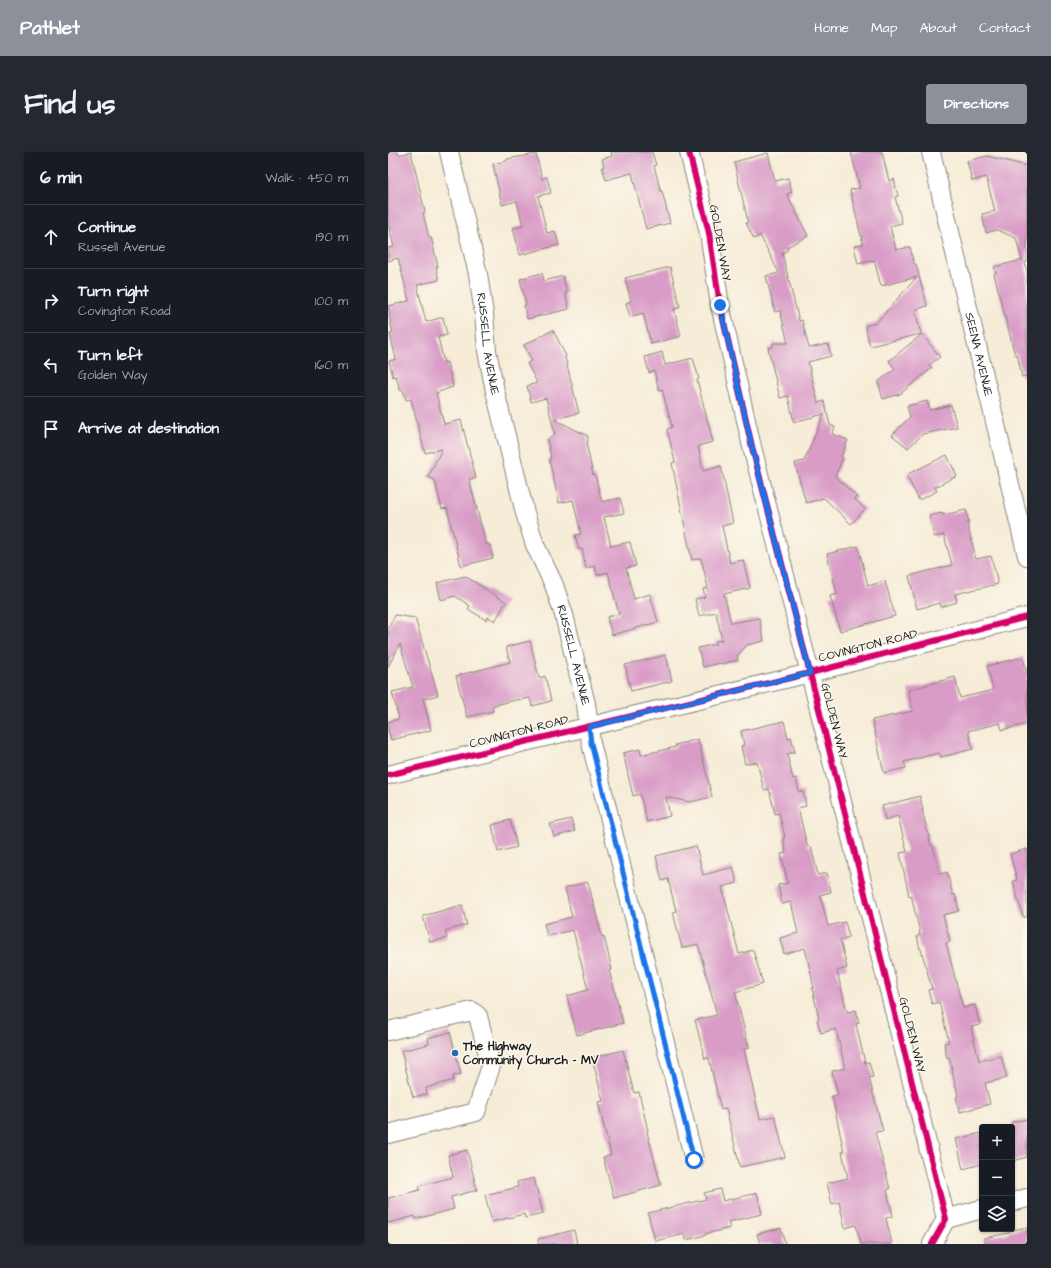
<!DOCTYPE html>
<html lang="en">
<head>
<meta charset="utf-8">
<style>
  body { margin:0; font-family:"Architects Daughter",sans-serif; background:#242831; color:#f1f3f6 }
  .controls { position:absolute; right:12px; bottom:12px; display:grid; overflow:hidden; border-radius:4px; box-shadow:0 1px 3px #0004 }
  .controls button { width:36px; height:36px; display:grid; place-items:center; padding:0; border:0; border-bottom:1px solid #363941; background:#171b24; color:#f1f3f6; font:20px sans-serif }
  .stop { position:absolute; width:12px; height:12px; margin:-9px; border:3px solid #1a73e8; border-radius:50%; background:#fff }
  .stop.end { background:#1a73e8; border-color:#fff; box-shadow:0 1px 4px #0008 }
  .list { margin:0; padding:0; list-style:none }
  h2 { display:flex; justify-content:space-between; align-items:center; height:52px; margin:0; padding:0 16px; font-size:17px }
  h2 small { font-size:13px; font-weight:400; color:#9ea1a6 }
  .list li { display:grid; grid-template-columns:26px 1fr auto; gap:12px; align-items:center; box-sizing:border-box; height:64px; padding:0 16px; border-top:1px solid #363941 }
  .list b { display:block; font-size:15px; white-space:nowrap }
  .list p { margin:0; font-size:13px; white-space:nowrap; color:#9ea1a6 }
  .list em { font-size:13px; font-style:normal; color:#9ea1a6 }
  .icon { flex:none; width:22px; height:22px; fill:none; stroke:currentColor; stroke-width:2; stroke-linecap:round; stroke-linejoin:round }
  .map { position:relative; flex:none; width:639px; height:1092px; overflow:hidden; border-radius:4px }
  header { display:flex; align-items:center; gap:24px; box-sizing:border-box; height:56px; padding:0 20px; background:#8c9099; color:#fff }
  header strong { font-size:19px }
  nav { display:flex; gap:22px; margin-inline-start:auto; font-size:14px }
  .intro { display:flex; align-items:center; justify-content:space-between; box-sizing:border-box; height:96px; padding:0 24px }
  h1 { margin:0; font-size:28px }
  .button { padding:10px 18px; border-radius:4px; background:#8c9099; color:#fff; font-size:14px; font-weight:700 }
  main { display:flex; gap:24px; padding:0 24px }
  aside { flex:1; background:#171b24; border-radius:4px; box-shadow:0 1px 3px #0004 }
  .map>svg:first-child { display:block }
</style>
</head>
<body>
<header>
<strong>Pathlet</strong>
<nav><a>Home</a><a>Map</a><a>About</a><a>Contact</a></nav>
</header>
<div class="intro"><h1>Find us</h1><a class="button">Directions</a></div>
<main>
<aside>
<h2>6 min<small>Walk · 450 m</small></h2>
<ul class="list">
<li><svg class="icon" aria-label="ahead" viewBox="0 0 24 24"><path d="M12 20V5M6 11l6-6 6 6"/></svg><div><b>Continue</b><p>Russell Avenue</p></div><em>190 m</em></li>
<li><svg class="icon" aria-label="right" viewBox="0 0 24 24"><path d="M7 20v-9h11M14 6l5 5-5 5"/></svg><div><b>Turn right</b><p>Covington Road</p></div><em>100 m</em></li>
<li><svg class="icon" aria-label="left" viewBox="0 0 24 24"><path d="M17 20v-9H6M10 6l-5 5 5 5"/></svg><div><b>Turn left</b><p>Golden Way</p></div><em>160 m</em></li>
<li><svg class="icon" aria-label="arrive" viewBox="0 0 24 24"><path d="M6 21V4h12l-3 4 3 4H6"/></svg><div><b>Arrive at destination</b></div></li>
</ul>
</aside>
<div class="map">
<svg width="639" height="1092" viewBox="0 0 639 1092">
  <rect width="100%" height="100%" fill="#fbf7ec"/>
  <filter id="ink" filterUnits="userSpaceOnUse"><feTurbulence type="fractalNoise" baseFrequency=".025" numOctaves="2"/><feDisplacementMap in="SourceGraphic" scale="8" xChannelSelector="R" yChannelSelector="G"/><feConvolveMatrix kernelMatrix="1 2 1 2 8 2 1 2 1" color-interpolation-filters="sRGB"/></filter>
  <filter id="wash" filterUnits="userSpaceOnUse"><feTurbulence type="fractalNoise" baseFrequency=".012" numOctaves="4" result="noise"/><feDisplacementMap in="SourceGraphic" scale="16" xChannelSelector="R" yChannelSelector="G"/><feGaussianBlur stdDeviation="0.9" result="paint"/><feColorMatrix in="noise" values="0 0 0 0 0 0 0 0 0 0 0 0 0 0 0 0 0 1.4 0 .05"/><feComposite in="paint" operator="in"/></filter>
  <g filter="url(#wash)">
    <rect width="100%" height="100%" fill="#f6ecd7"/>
    <g id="blocks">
      <path fill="#d99cc7" d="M0,0h10v3l13,-3 14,60 -2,1 6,25 2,-1 7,30h-2l3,13 -22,5 9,37 17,-5 4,18 -9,2 6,26 3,-1 6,25 -17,6 8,31 17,-4 15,58 -7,1 17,65h3l4,14 -32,8 -14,-58 -5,1 -7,-29 -7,-3 14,-28 -17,4 -14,-54 -5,1 -3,-10h-3l-4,-14 -3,1 -4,-16 7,-2 -6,-25 3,-1 -4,-18h1l-2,-9 21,-5 -11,-43 -10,3v-13l6,-1 -6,-23z
        M223,0h41l4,13 -2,1 7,26 1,-1 8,32 -24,6 -14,-56 -26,7 -4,-13h2l-2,-8 10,-3z
        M463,0h31l7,29 5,-2 4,17 -3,1 7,26 -12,3 6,24 14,-3 4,17h2l6,24h1l4,18 -12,4 6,24 -51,12 -5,-20 11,-3 41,-46 -36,9 -7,-26 -16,4 -4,-18 9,-2 -13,-54 10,-2z
        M380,1l7,28 13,-3 4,14 -5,2 21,42 -21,11 1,3 -6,3 17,68 3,-1 7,28 19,-4 3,12 -23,6 10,41 6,-2 6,24 5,2 -3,7 16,6 -7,17 2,1 -8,18 22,21 -4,3 2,-1 10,10 -14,15 -27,-26 -18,5 -11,-40 9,-2 20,-47 -30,8 -6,-26 -8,2 -12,-50 5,-1v-4h15l-8,-33 -5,2 -9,-36 13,-3 -19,-38 -6,4 -8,-16 2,-1 -14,-60z
        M148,2l6,25 5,-2 4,16 -13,3 9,37 8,-2 4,14 -39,10 -7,-27 10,-2 -6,-25 -15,4 -9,-41 14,-3v-2z
        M599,4l40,10v96l-2,1 2,9v104l-5,1 -5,-23 -2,1 -21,-81 2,-1 -2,-6 28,-7 -6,-22 -19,-8 -11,3 -4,-19 13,-3 -9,-34 -14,4 -5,-20z
        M282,115l10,40 -6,2 7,27 -30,8 -8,-31 -13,4 -4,-14 5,-2 -6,-23z
        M154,121l2,8 19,-5 4,17h-2l4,16 -42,10 -3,-14h2l-6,-26z
        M165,178l13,26 -1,1 14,56 -25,6 34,17 -1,11 6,28h2l7,27 18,-4 4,15 -20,4 7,29 19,-4 6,24 -10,2 8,31 16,-5 8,28 -46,13 -5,-18 12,-3 -11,-42 -11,3 -2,-9 -9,2 -4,-19 -3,1 -4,-15 6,-1 -8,-34 -14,3 -10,-44 2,-1 -4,-18 8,-6 -9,-36 -15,4 -4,-16 10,-3 -10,-20 5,-2 -8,-16z
        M534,182l18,23 -11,8 3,3 -32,26 -17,5 -5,-17 17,-13 -6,-8z
        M274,200l3,13 28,-7 6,21 -2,1 16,62 -15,4 5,25 18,-5 12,57 -11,3 8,37 13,-3 7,28 -26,6 7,29 28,-5 5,23 -17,4 -10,11 1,4 -17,4 -1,-1 -17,4 -5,-19 18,-4v-3l6,-1 -6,-28 -17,4 -4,-17 10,-2 -2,-8 5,-1 -7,-30 -9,2 -3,-13 -17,-84 3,-1 -8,-33 5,-2 -10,-38 -3,1 -5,-19 -5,2 -4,-16z
        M539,249l3,9 21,-5 6,22 -34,7 -15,14 -16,-13 18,-18 -3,-11z
        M559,303l10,21 -22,11 2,4 -18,9 -13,-25z
        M578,358l3,13h-2l9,36 15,-3 7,28 -43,10 2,8 -16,5 -1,-4 -23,6 -8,-33 43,-11 -8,-30 -10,2 -5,-21 13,-3 1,2z
        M470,394l10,40 17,-5 10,35 -55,15 -10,-35 7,-2 -10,-40z
        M77,424l41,26 -11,19 -7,-4 -2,3 -18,-11 2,-3 -15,-10 -14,4 -4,-17z
        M7,463l20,3 23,77 -15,4 8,31 -40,10 -3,-10v-8l11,-3 -7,-27 21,-5 -13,-43 -12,23v-38z
        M142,489l9,37 6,-2 6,25 -19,5 -2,-8 -11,2v-1l-27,7 1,5 -26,6 -11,-41 54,-14 -4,-15z
        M278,503l6,26 -41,10 -6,-26z
        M635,505l4,15v52l-25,6 -2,-7 -32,8 5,18 -32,8 -2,-4 -35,9 2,6 -22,5 -12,-53 41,-9 -5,-21 47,-13 5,21 33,-8 -6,-24z
        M396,569l4,17 3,-1 4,15 -8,2 6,25 3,-1 3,14 4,-1 3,15 -8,2 9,37 1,2 3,-1 7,29 9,-2 4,19 -11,3 8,31 17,-4 4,15 -9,3 7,28 -10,3 10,41 9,-2 3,13 -3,1 9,39 4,-1 4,15 -4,1 14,53 -8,1 15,57 -3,1 6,26 -7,2 6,26h-31l-5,-19 -11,3 -6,-26 -7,2 -5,-21 21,-5 -6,-26h2l-12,-56 6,-1 -6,-24 13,-3 -9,-39 -15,4 -4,-13 2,-1 -7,-31h2l-9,-40 -21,6 -4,-16 18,-5 -7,-31 -9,2 -4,-19 10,-2 -7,-29 5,-1 -3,-16h2l-6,-24 -4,1 -6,-25 -5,1 -7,-28 -12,2 -4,-18 3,-1 -3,-14z
        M310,587l14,58 -22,5 -24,-5 4,19 -23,6 -7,-28 -7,2 -10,-43 17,-4 1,6 35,-8 -1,-2z
        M532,644l3,14h-1l9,36h2l7,28 7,-2 6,23 2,-1 4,17 -16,4 7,27 -4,1 17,65 12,-3 5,20 -9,2 8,34 22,-5 6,22 -22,5 5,21 -30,8 -4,-15 2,-1 -9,-39 -2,1 -3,-15 5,-1 -10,-40 -7,2 -4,-14 4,-1 -11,-40h-1l-3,-13 3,-1 -1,-3h1l-9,-37 -2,1 -9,-43 7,-1 -9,-36 -13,4 -3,-14z
        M183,667l4,12 -21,6 -4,-13z
        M122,668l7,27 -19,5 -6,-27z
        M308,694l7,29 30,-8 4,16 -15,4 17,67 14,-4 10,34 -28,8 14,56 -5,1 16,70 15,-3 10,41 -45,10 -14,-59 -5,2 -12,-52 -4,1 -10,-39 22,-5 -19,-71 -16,4 -9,-36 3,-1 -8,-32 -6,2 -6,-25z
        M639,697v68h-4l-10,-36 4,-1 -7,-26z
        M200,730l14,55 2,-1 8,34h-3l14,53 -46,12 -10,-39 21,-6 -15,-60 -26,6 -3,-12 28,-7 -7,-29z
        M74,753l5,20 -22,6 2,7 -17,4 -7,-26z
        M62,880l11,42 -8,2 1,4 -28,8 1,6 -14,3 -12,-46 28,-7 -1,-6z
        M235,898l11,43 5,-1 9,39 -1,1 14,53 -47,13 -11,-41 8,-2 -13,-53 5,-1 -11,-43z
        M639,967v38l-15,4v-39z
        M594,981v31l-19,5 -7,-30z
        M79,998l10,40 -26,7 3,12 -38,10 -1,-3 -27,7v-25l32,-8 -1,-4 34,-9 -5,-22z
        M146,1026l9,36 -18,4 -1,-4 -32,8 -7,-27 33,-8 -1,-5z
        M332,1037l3,12 34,-8 5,21 -34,8 2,6 -25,6 1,1 -20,5 -1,-6 -30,7 -7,-28 58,-14 -2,-6z
        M639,1075v17h-42l-1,-6 25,-5v-2z
        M393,1076l4,16h-25l-3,-10z
        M186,1078l3,14h-39v-5z"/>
    </g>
  </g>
  <g filter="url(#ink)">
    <use href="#blocks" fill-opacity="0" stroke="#89847a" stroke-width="1"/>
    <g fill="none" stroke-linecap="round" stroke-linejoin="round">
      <defs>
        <g id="minor">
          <path id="s1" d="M61,0l29,122 6,40 3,37 8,40 30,122 10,32 19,40 10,30 22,89 5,39 103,417"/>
          <path d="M301,0l20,81 11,72 32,142 58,226 136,546 -14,25"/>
          <path id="s2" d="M543,0l96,404"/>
          <path d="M0,623l422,-102 217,-56"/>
          <path d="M0,879l84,-20 6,5 13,50 -15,46 -88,22"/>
          <path d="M624,1050l15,-4"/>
          <path d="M558,1067l36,-10"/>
        </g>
      </defs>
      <use href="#minor" stroke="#89847a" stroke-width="20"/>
      <use href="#minor" stroke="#fff" stroke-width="18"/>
      <defs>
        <path id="cycleway" d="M301,0l20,81 11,72 32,142 58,226 136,546 -14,25
          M0,623l422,-102 217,-56"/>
      </defs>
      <use href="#cycleway" stroke="#fbf7ec" stroke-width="8"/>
      <use href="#cycleway" stroke="#d6006c" stroke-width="6"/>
    </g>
  </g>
  <g fill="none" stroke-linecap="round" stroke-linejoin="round" filter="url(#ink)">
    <path stroke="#1a73e8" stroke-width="5" d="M306,1008l-103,-417 -2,-16 221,-54 -58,-226 -32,-142"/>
  </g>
  <circle fill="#1f6fb2" stroke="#fbf7ec" stroke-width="1.5" cx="67" cy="901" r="4"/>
  <g text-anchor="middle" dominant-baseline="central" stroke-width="3" stroke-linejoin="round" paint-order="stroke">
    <g font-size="12" fill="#1c1c1c" stroke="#fbf7ec">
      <text transform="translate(332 91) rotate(80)">GOLDEN WAY</text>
      <text stroke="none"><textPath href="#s1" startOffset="196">RUSSELL AVENUE</textPath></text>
      <text stroke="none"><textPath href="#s2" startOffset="208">SEENA AVENUE</textPath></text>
      <text transform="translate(480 494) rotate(-14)">COVINGTON ROAD</text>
      <text stroke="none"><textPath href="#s1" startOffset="520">RUSSELL AVENUE</textPath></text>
      <text transform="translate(446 569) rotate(76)">GOLDEN WAY</text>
      <text transform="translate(131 580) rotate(-14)">COVINGTON ROAD</text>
      <text transform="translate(524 883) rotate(76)">GOLDEN WAY</text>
    </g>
    <g font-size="12" font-weight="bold" fill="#1c1c1c" stroke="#fbf7ec" text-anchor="start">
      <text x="75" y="894">The Highway<tspan x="75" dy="14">Community Church - MV</tspan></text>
    </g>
  </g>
</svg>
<div class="controls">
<button>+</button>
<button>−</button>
<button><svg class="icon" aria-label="layers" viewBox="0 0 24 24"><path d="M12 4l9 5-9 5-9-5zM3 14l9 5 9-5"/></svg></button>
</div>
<div class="stop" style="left:306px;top:1008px"></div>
<div class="stop end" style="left:332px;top:153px"></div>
</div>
</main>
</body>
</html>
